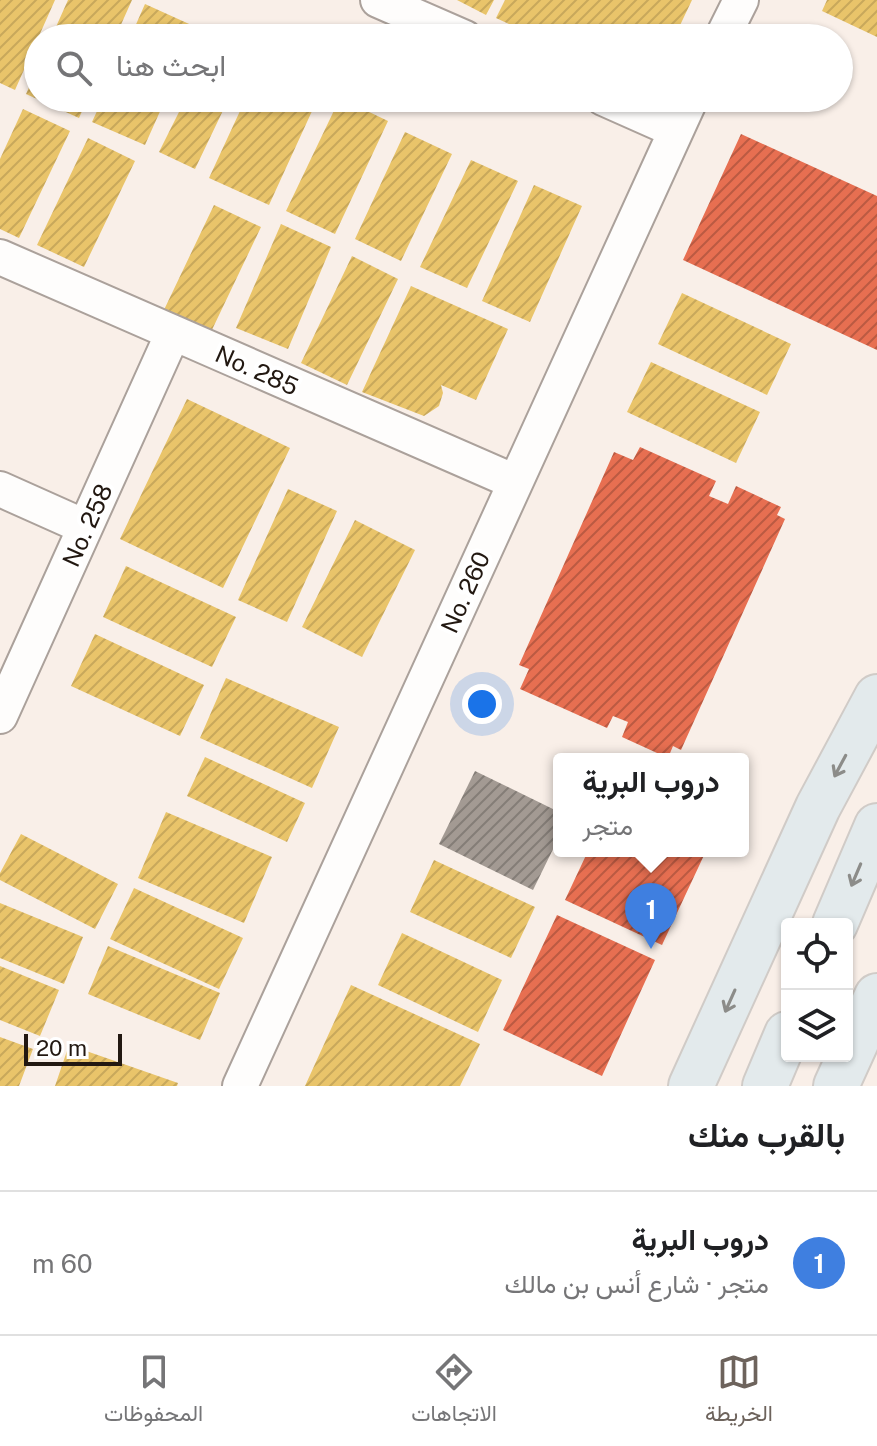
<!DOCTYPE html>
<html lang="ar">
<head>
<meta charset="utf-8">
<style>
  body { margin:0; font-family:"Public Sans",Vazirmatn,sans-serif; background:#f6f6f6; color:#202124; direction:rtl }
  .controls { position:absolute; right:24px; bottom:24px; display:grid; overflow:hidden; border-radius:8px; box-shadow:0 2px 6px #0004 }
  .controls button { width:72px; height:72px; display:grid; place-items:center; padding:0; border:0; border-bottom:2px solid #e0e0e0; background:#fff; color:#202124; font:40px sans-serif }
  .scale { position:absolute; left:24px; bottom:20px; width:98px; box-sizing:border-box; padding-left:8px; border:4px solid #221811; border-top:0; font-size:22px; line-height:28px; white-space:nowrap; color:#221811; -webkit-text-stroke:6px #fff; paint-order:stroke }
  .you { position:absolute; left:482px; top:704px; width:28px; height:28px; margin:-20px; border:6px solid #fff; border-radius:50%; background:#1a73e8; box-shadow:0 0 0 12px #1a73e833 }
  .badge { display:grid; place-items:center; width:52px; height:52px; border-radius:50%; background:#6d635c; color:#fff; font-size:26px; font-weight:700 }
  .pin { position:absolute; translate:-50% -66px; filter:drop-shadow(0 2px 4px #0008) }
  .pin::after { content:''; position:absolute; top:42px; width:28px; height:24px; background:inherit; clip-path:polygon(0 0,100% 0,50% 100%) }
  .popup { position:absolute; left:553px; top:753px; width:196px; height:104px; box-sizing:border-box; display:grid; place-content:center; border-radius:8px; background:#fff; filter:drop-shadow(0 2px 6px #0005); font-size:26px; white-space:nowrap; color:#757577 }
  .popup b { font-size:30px; color:#202124 }
  .popup::after { content:''; position:absolute; left:50%; top:100%; margin-left:-16px; border:16px solid transparent; border-top-color:#fff }
  .list { margin:0; padding:0; list-style:none }
  h2 { display:flex; justify-content:space-between; align-items:center; height:104px; margin:0; padding:0 32px; font-size:34px }
  h2 small { font-size:26px; font-weight:400; color:#757577 }
  .list li { display:grid; grid-template-columns:52px 1fr auto; gap:24px; align-items:center; box-sizing:border-box; height:144px; padding:0 32px; border-top:2px solid #e0e0e0 }
  .list b { display:block; font-size:30px; white-space:nowrap }
  .list p { margin:0; font-size:26px; white-space:nowrap; color:#757577 }
  .list em { font-size:26px; font-style:normal; color:#757577 }
  .icon { flex:none; width:44px; height:44px; fill:none; stroke:currentColor; stroke-width:2; stroke-linecap:round; stroke-linejoin:round }
  .map { position:relative; flex:none; width:877px; height:1086px; overflow:hidden; direction:ltr }
  .search { position:absolute; background:#fff; box-shadow:0 2px 6px #0004; left:24px; right:24px; top:24px; height:88px; display:flex; align-items:center; gap:20px; box-sizing:border-box; padding:0 28px; border-radius:44px; color:#757577; font-size:30px }
  .sheet { height:248px; background:#fff }
  nav { display:flex; justify-content:space-around; align-items:center; box-sizing:border-box; height:112px; border-top:2px solid #e0e0e0; background:#fff; font-size:22px; color:#757577 }
  nav a { display:grid; justify-items:center; gap:4px }
  nav .on { color:#6d635c }
  .map>svg:first-child { display:block }
</style>
</head>
<body>
<div class="map">
<svg width="877" height="1086" viewBox="0 0 877 1086">
  <defs>
    <pattern id="homes-hatch" width="6" height="6" patternUnits="userSpaceOnUse" patternTransform="scale(2)"><rect width="6" height="6" fill="#e9c46a"/><path d="M-1 1l2-2M0 6l6-6M5 7l2-2" fill="none" stroke="#c8a85b"/></pattern>
    <pattern id="shops-hatch" width="6" height="6" patternUnits="userSpaceOnUse" patternTransform="scale(2)"><rect width="6" height="6" fill="#e76f51"/><path d="M-1 1l2-2M0 6l6-6M5 7l2-2" fill="none" stroke="#bb5a42"/></pattern>
    <pattern id="building-hatch" width="6" height="6" patternUnits="userSpaceOnUse" patternTransform="scale(2)"><rect width="6" height="6" fill="#a39a93"/><path d="M-1 1l2-2M0 6l6-6M5 7l2-2" fill="none" stroke="#847d77"/></pattern>
  </defs>
  <rect width="100%" height="100%" fill="#f9efe8"/>
  <path fill="url(#homes-hatch)" d="M0,0h55l-40,90 -15,-7z
    M68,0h64l-17,38h-64z
    M457,0h37l-8,15z
    M505,0h187l-18,38h-135l-43,-20z
    M827,0h50v37l-55,-26z
    M145,4l53,24 -5,10h-63z
    M38,68v30h50l-9,20 -53,-24z
    M103,98h63l-21,47 -53,-23z
    M186,98h43l-34,71 -36,-17z
    M246,98h72l-49,107 -60,-27z
    M340,98l48,23 -53,113 -49,-23z
    M23,109l47,22 -51,107 -19,-9v-70z
    M405,132l47,22 -51,107 -46,-22z
    M88,138l47,23 -51,106 -47,-22z
    M471,160l47,21 -51,107 -47,-21z
    M534,185l48,21 -52,116 -48,-21z
    M214,205l47,22 -51,107 -47,-22z
    M281,224l50,23 -43,102 -52,-21z
    M352,256l46,23 -51,106 -46,-22z
    M411,286l97,43 -32,71 -35,-15 2,8 -4,13 -15,10 -62,-24z
    M682,293l109,51 -24,51 -109,-51z
    M651,362l109,50 -24,51 -109,-51z
    M187,399l103,49 -67,140 -103,-49z
    M288,489l49,22 -50,111 -49,-22z
    M355,520l60,30 -53,107 -60,-30z
    M126,566l110,51 -24,50 -109,-50z
    M95,634l109,51 -24,51 -109,-50z
    M226,678l113,49 -27,61 -112,-50z
    M205,757l100,46 -18,39 -100,-46z
    M166,812l106,45 -28,66 -106,-45z
    M21,834l97,50 -23,45 -95,-49v-7z
    M434,860l101,47 -24,51 -101,-46z
    M134,888l109,50 -24,51 -109,-50z
    M0,903l83,34 -19,47 -64,-26z
    M402,933l100,47 -24,52 -100,-47z
    M108,946l112,47 -20,47 -112,-46z
    M0,966l59,24 -19,46 -40,-16z
    M351,985l129,59 -20,42h-155z
    M0,1037l33,12 -14,37h-19z
    M69,1045l109,38 -1,3h-122z"/>
  <path fill="url(#shops-hatch)" d="M741,134l136,62v154l-194,-90z
    M640,447l76,34 -7,15 19,8 8,-18 45,21 -4,8 8,4 -104,231 -8,-4 -5,12 -46,-21 6,-15 -15,-6 -6,12 -87,-39 9,-20 -10,-4 95,-213 19,8z
    M588,851h118l-44,94 -97,-45z
    M557,915l98,45 -53,116 -99,-46z"/>
  <path fill="url(#building-hatch)" d="M475,771l84,41v25l-26,53 -94,-46z"/>
  <g fill="none" stroke-linecap="round" stroke-linejoin="round">
    <defs>
      <path id="minor" d="M378,0l87,38
        M722,38l19,-38
        M603,98l72,32
        M0,257l515,225
        M0,489l85,38
        M0,716l173,-383
        M240,1086l451,-988"/>
      <path id="major" d="M835,924l42,-98
        M691,1086l127,-279 59,-110
        M765,1086l22,-52
        M836,1086l41,-90"/>
    </defs>
    <use href="#minor" stroke="#aba19b" stroke-width="38"/>
    <use href="#major" stroke="#d0cbc7" stroke-width="48"/>
    <use href="#minor" stroke="#fefdfc" stroke-width="34"/>
    <use href="#major" stroke="#e3eaec" stroke-width="44"/>
  </g>
  <defs><path id="oneway-shaft" d="M-6 0H5M1.5-3L5.5 0L1.5 3" fill="none" stroke-width="1.6" stroke-linecap="round" stroke-linejoin="round" transform="scale(2)"/></defs>
  <g stroke="#8c8c89">
    <use href="#oneway-shaft" transform="translate(840 766) rotate(118)"/>
    <use href="#oneway-shaft" transform="translate(856 875) rotate(113)"/>
    <use href="#oneway-shaft" transform="translate(730 1001) rotate(114)"/>
  </g>
  <g text-anchor="middle" dominant-baseline="central" stroke-width="8" stroke-linejoin="round" paint-order="stroke">
    <g font-size="24" fill="#221811" stroke="#fff">
      <text transform="translate(257 370) rotate(24)">No. 285</text>
      <text transform="translate(87 525) rotate(-66)">No. 258</text>
      <text transform="translate(465 592) rotate(-66)">No. 260</text>
    </g>
  </g>
</svg>
<div class="controls">
<button><svg class="icon" aria-label="locate" viewBox="0 0 24 24"><circle cx="12" cy="12" r="6"/><path d="M12 2v4M12 18v4M2 12h4M18 12h4"/></svg></button>
<button><svg class="icon" aria-label="layers" viewBox="0 0 24 24"><path d="M12 4l9 5-9 5-9-5zM3 14l9 5 9-5"/></svg></button>
</div>
<div class="scale">20 m</div>
<div class="you"></div>
<div class="pin badge" style="left:651px;top:949px;background:#3f7fe0">1</div>
<div class="popup"><b>دروب البرية</b>متجر</div>
<div class="search"><svg class="icon" aria-label="search" viewBox="0 0 24 24"><circle cx="10" cy="10" r="6"/><path d="M15 15l6 6"/></svg>ابحث هنا</div>
</div>
<section class="sheet">
<h2>بالقرب منك<small></small></h2>
<ul class="list">
<li><span class="badge" style="background:#3f7fe0">1</span><div><b>دروب البرية</b><p>متجر · شارع أنس بن مالك</p></div><em>60 m</em></li>
</ul>
</section>
<nav>
<a class="on"><svg class="icon" aria-label="map" viewBox="0 0 24 24"><path d="M3 6l6-2 6 2 6-2v14l-6 2-6-2-6 2zM9 4v14M15 6v14"/></svg>الخريطة</a>
<a><svg class="icon" aria-label="directions" viewBox="0 0 24 24"><path d="M12 3l9 9-9 9-9-9zM9 14v-3h6M13 9l2 2-2 2"/></svg>الاتجاهات</a>
<a><svg class="icon" aria-label="saved" viewBox="0 0 24 24"><path d="M7 4h10v16l-5-4-5 4z"/></svg>المحفوظات</a>
</nav>
</body>
</html>
